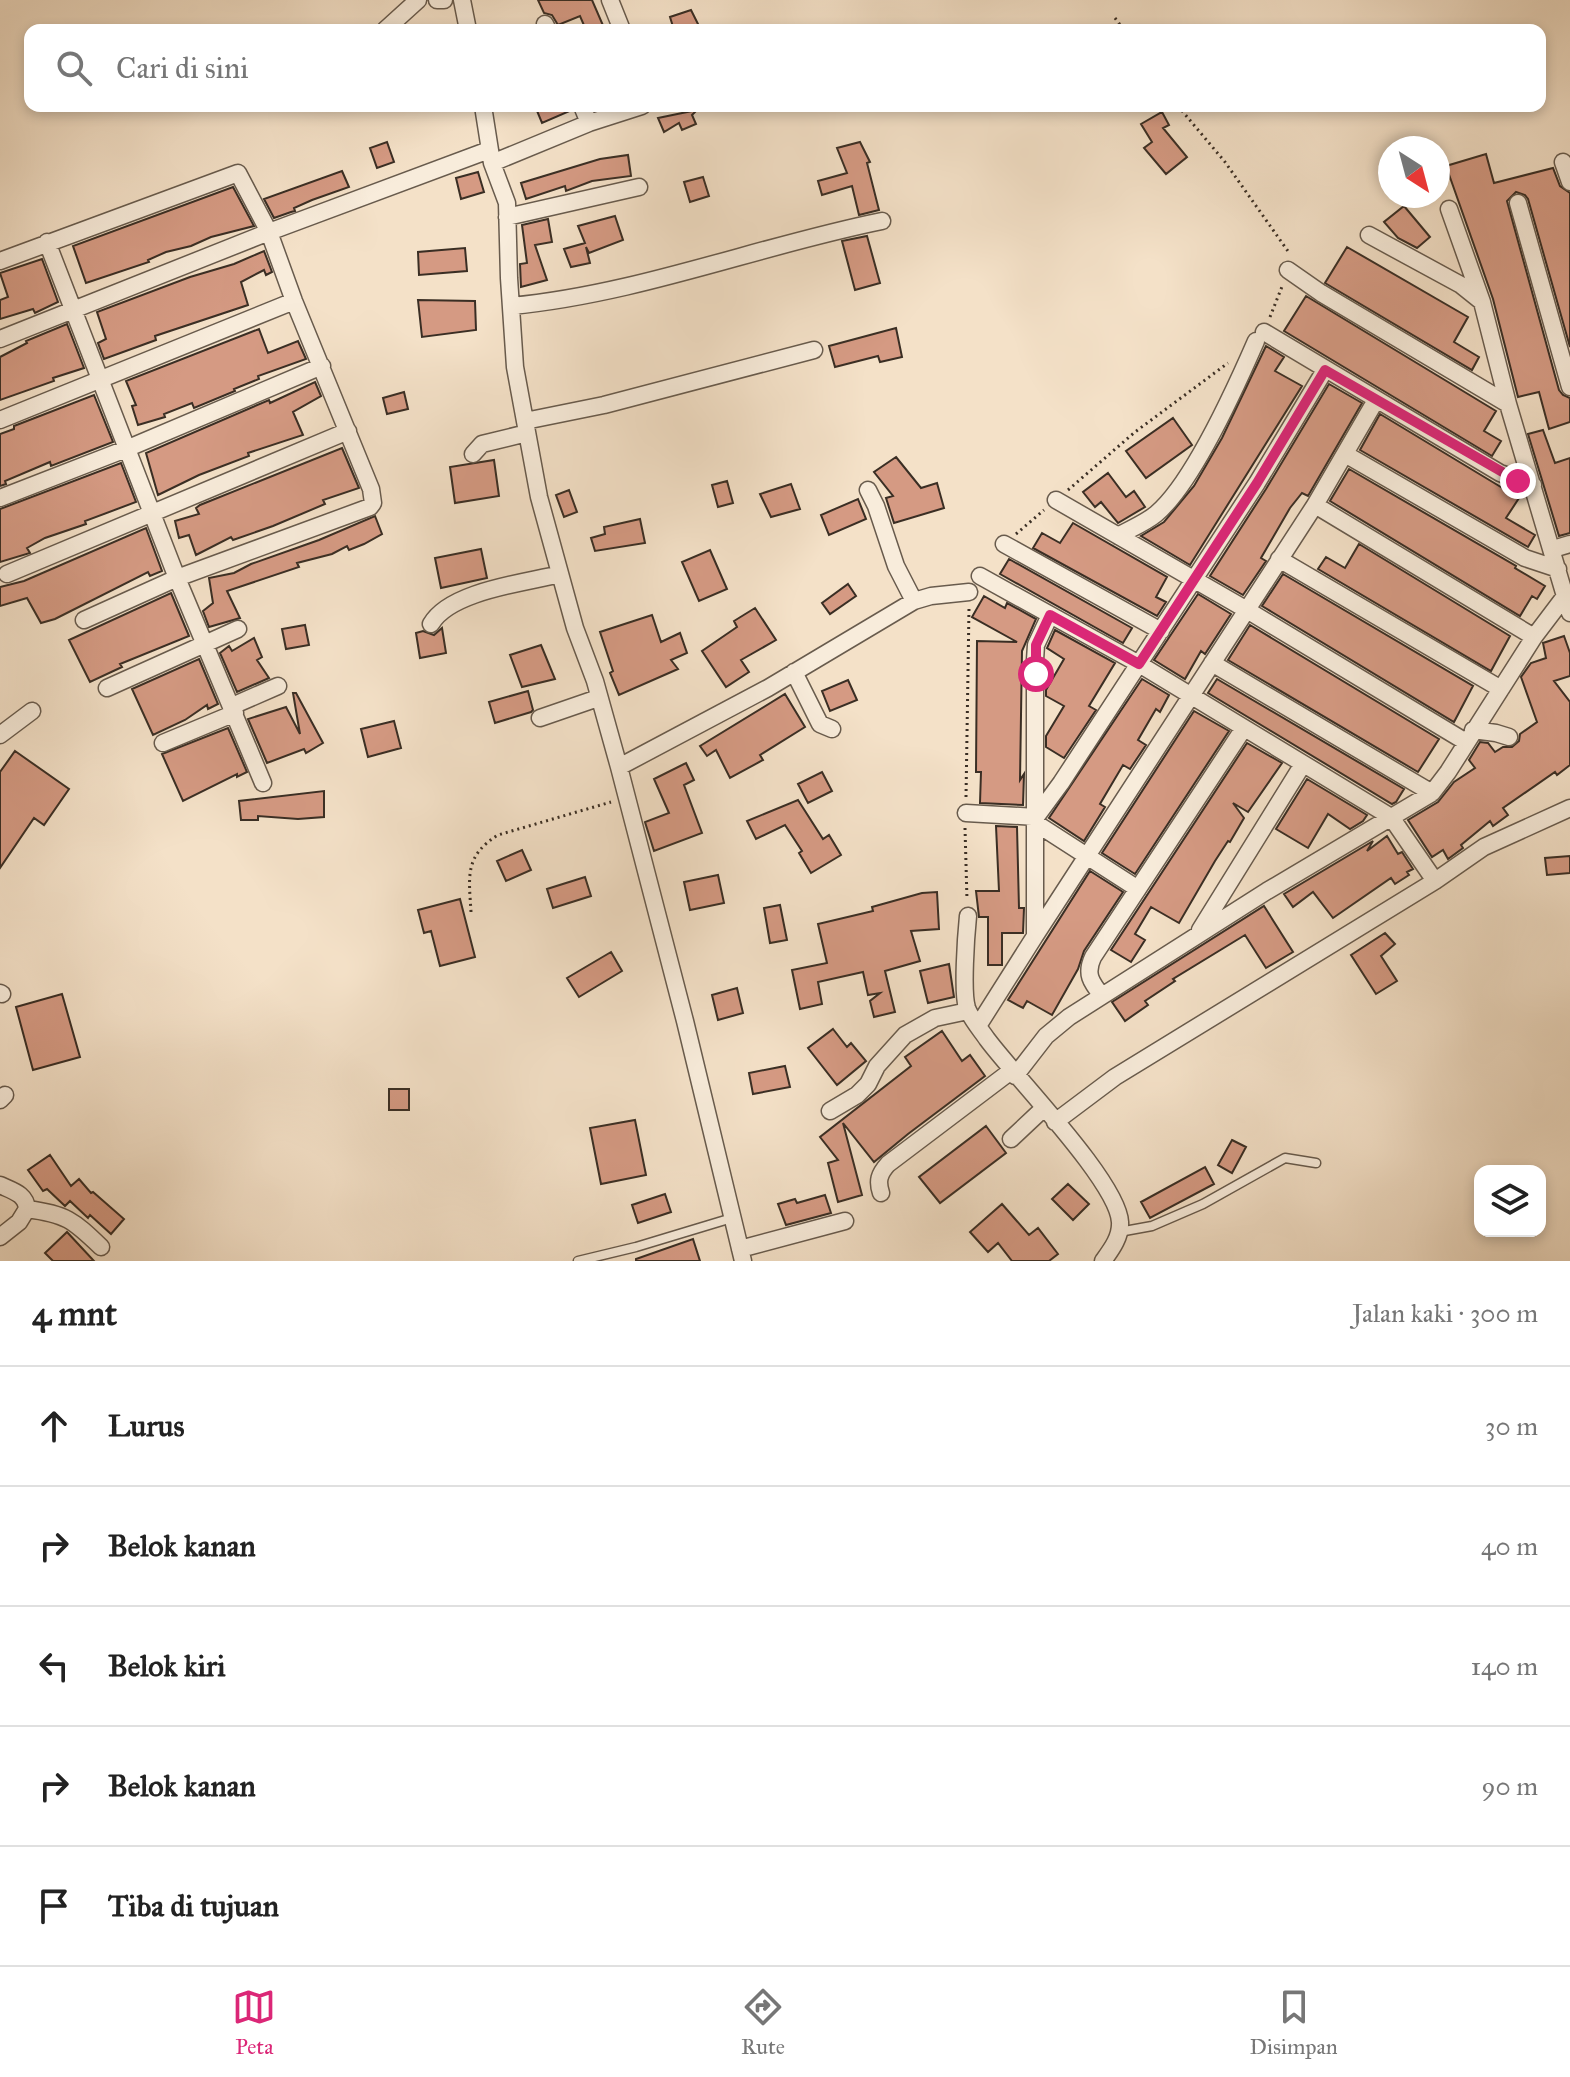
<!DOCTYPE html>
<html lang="id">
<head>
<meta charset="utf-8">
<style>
  body { margin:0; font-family:"IM FELL Great Primer",serif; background:#f2f2f2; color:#222 }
  .controls { position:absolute; right:24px; bottom:24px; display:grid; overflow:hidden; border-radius:16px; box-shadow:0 4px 12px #0003 }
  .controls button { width:72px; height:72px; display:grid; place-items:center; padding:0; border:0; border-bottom:2px solid #e0e0e0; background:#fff; color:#222; font:40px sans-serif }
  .compass { position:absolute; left:1378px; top:136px; width:72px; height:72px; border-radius:50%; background:#fff; box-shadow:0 4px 12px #0003; rotate:144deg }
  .stop { position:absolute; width:24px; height:24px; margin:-18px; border:6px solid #db2777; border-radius:50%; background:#fff }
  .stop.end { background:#db2777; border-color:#fff; box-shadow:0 2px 8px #0008 }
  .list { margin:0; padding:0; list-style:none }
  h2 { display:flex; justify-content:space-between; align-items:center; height:104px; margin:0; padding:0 32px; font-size:34px }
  h2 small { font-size:26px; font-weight:400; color:#767676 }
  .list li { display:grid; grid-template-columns:52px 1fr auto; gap:24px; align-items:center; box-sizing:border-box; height:120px; padding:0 32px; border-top:2px solid #e0e0e0 }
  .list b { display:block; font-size:30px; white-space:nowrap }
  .list em { font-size:26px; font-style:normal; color:#767676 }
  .icon { flex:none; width:44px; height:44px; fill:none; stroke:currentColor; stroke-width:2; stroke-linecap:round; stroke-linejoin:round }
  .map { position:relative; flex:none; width:1570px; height:1261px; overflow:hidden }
  .search { position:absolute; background:#fff; box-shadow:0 4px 12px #0003; left:24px; right:24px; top:24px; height:88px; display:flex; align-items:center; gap:20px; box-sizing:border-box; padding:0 28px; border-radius:16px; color:#767676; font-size:30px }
  .sheet { height:704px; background:#fff }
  nav { display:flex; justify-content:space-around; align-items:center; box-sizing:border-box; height:112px; border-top:2px solid #e0e0e0; background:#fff; font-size:22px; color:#767676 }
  nav a { display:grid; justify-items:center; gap:4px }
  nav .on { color:#db2777 }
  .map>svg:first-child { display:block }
</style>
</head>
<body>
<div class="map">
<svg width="1570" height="1261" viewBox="0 0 1570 1261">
  <rect width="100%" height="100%" fill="#f4e1c8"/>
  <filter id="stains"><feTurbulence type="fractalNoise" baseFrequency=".0025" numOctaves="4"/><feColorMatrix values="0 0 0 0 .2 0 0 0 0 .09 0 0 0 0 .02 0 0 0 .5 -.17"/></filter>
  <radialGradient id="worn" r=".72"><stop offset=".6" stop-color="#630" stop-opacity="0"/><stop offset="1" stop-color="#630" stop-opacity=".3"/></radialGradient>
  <path fill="#d59a83" stroke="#3a2e24" stroke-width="2" d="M538,0h54l13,30h-19l-6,-14 -22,9 -6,-10 -8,-2z
    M691,10l10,20h-27l-4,-13z
    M535,106h36l1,4 -30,13z
    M697,110l-5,5 4,9 -14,6 -3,-7 -15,9 -6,-14z
    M1162,112l7,13 -6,3 24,29 -21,17 -22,-26 8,-6 -11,-18z
    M387,142l7,20 -17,6 -7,-20z
    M860,142l10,20 -3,1 12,47 -20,5 -7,-29 -30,9 -4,-14 29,-8 -10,-25z
    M1486,154l8,29 59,-15 7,18 10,7v154l-42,-148 -3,-4 -9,-3 -9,9 52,189 4,5 7,3v24l-21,7 -10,-37 -21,5 -25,-98 -47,-133z
    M628,155l3,21 -39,5 -26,10 -1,-5 -39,13 -5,-16 79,-24z
    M342,171l7,16 -37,13 -18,8 1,3 -4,1 -17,6 -10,-19z
    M478,172l6,20 -23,7 -5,-21z
    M703,177l6,19 -19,6 -6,-20z
    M233,187l21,39 -43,11 -20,9 -25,6 -18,8 1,2 -63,21 -13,-37z
    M1404,206l26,31 -13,11 -19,-10 -14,-16z
    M615,216l8,24 -34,13 -3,-6 4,16 -19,4 -7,-18 21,-6 -7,-17z
    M548,219l4,23 -17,3 12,35 -26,7 -1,-23 7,-1 -5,-38z
    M867,236l13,47 -25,7 -13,-49z
    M1347,247l121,70 -14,25 25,15 -7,13 -147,-87z
    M465,248l2,23 -48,4 -1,-23z
    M264,251l8,21 -6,3 -2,-5 -23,12 7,23 -93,31 1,4 -52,19 -6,-16 8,-4 -9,-27 93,-35 44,-13z
    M42,259l16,43 -23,11 -2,-4 -33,10v-19l8,-3 -8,-24z
    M1306,296l190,115 -12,20 17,10 -9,15 -208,-125z
    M418,300l57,1 1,29 -54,7z
    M67,324l17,44 -31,10 1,3 -54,19v-43l27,-14 -1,-2z
    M896,328l6,29 -22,5 -2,-6 -43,11 -6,-21z
    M259,329l9,24 30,-12 8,18 -48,17 1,3 -25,10 1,2 -41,17 -2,-5 -28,11 1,3 -27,8 -6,-19 4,-1 -10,-24z
    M1266,346l18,11 -9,14 27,15 -112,179 -49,-29 23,-14 30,-36 28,-48z
    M315,382l6,14 -28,16 10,23 -55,18 1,3 -50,19 -41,20 -12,-42 123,-53 1,3z
    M1329,384l33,19 -54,93 -6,-3 -12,15 -29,50 5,3 -23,34 -33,-19 56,-87z
    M404,392l4,17 -21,5 -4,-16z
    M94,395l19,47 -62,24 -1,-4 -45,19 1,3 -6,2v-52l14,-5v-3z
    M1380,414l139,84 -13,20 29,17 -7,12 -168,-97z
    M1173,418l19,27 -46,33 -20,-27z
    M1543,430l12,33 15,-5v75l-11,3 -31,-102z
    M342,448l17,40 -36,12 2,4 -52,22 -40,14 -2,-3 -35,18 -7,-20 -10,3 -4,-17 24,-7 -3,-6 4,-3z
    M896,457l25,31 16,-5 7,25 -50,15 -8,-25 7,-2 -19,-24z
    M494,460l5,36 -44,7 -5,-36z
    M121,463l15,39 -51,19 1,3 -41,14 -18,10 3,5 -30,9v-53z
    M1349,469l167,97 -1,2 30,18 -8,13 -5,-3 -12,20 -190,-115z
    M1108,473l18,24 8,-6 11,16 -27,16 -17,-21 -6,5 -12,-15z
    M727,481l6,22 -15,4 -6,-22z
    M791,484l9,25 -29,8 -11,-23z
    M569,490l8,22 -13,5 -8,-22z
    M858,499l8,20 -37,16 -8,-20z
    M375,516l7,18 -18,10 -15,6 -2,-4 -15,8 -35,9 2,4 -72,24 13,27 -31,9 -6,-16 10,-8 -4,-25 25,-5 17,-9 68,-24z
    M640,519l5,24 -50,8 -4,-13 14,-4 -1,-7z
    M1073,523l94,54 -11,20 10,5 -9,14 -124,-68 9,-15 18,10z
    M146,528l16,43 -12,5 -2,-4 -93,47 -14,4 -14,-25 -27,8v-19l24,-6z
    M1359,544l151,92 -19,35 -173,-102 8,-12 19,11z
    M481,549l6,29 -46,10 -6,-30z
    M710,550l17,39 -28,12 -17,-39z
    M1009,559l123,69 -9,15 -123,-69z
    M1283,574l190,112 -19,36 -192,-116z
    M848,584l8,12 -26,18 -8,-11z
    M171,593l18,43 -69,28 2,3 -32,15 -21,-42z
    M1198,594l33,20 -26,40 -4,-3 -16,28 -31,-19z
    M984,596l21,12 2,-5 29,16 -14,32 -2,129 4,-6 -1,31 -43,-2 1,-31h-5l1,-131 40,1 -45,-25z
    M755,608l21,32 -35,20 8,12 -23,15 -24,-36 35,-24 -3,-6z
    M652,615l9,27 19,-9 7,20 -16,7 7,9 -59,26 -9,-22 3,-2 -13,-39z
    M305,625l4,20 -23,4 -4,-20z
    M1250,625l189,114 -21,33 -190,-112z
    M442,628l4,25 -26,5 -4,-25 7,-2 11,4z
    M1055,630l60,33 -26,43 7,4 -32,48 -18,-11v-11l18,-30 -18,-10v-6l18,-31 -17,-11z
    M1564,636l6,17v23l-16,5 16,21v63l-13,10 -2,-3 -52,36 5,7 -15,11 -3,-5 -29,24 2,3 -15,11 -5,-9 -11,7 -24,-37 30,-18 16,-20 21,-14 -6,-8 11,-18 8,1 7,9 8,-5h9l7,-6 1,-7 17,-12 -16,-45 10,-14 15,-5 -3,-15z
    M254,638l8,19 -5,3 12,18 -32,14 -17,-39 9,-7 3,5z
    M541,645l14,34 -33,8 -12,-32z
    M199,659l19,45 -10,5 -1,-4 -22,15 -32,15 -21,-46z
    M1142,679l27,16 -9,17 -4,-3 -18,31 8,5 -16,24 -7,-4 -23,39 5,3 -21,34 -35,-23z
    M1217,679l187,110 -8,13 -4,2 -184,-111z
    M848,680l9,20 -27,11 -8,-20z
    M528,691l5,19 -2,2 -36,11 -6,-21z
    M293,693h3l27,50 -17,10 -2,-4 -37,14 -19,-44 38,-12 14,27z
    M785,694l20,33 -45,28 3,5 -33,18 -14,-28 -9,6 -7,-10z
    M1194,711l35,20 -94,143 -33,-21z
    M394,721l7,27 -33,9 -7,-28z
    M228,728l19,44 -10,5v-3l-54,27 -21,-47z
    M1247,743l35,20 -34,49 -15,-9 11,15 -14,24 -2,-1 -13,20 -36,62 -28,-16 -16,27 10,6 -14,22 -20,-12z
    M15,751l54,38 -25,36 -10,-7 -34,50v-96z
    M686,763l8,17 -10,5 18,48 -48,18 -9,-29 24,-9 -15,-34z
    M822,772l10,19 -24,12 -10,-19z
    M1307,779l60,36 -4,6 -13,8 -22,-15 -20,34 -32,-19z
    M324,791v26l-26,2 -40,-3v4h-17l-2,-19z
    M798,800l25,39 6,-4 12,20 -30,18 -12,-20 3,-2 -17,-26 -29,14 -9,-18z
    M996,826l21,1 2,81h5l-1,25h-21v32h-14v-48h-9l-3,-26h23z
    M1387,836l11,18 4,-2 11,17 -6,3 2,3 -14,9 -4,-6 -58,40 -20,-26 -20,15 -9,-13 89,-53 -6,10z
    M522,850l9,20 -25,11 -9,-20z
    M1570,856v17l-23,2 -2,-17z
    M1090,871l33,21 -39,59 -6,18 -26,46 -25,-14 -4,7 -15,-8z
    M718,875l6,28 -34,7 -6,-28z
    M585,877l6,19 -38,12 -6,-19z
    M937,892l2,37 -28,2 9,30 -35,10 10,41 -21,5 -4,-16 10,-8 -12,2 -5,-23 -45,10 4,22 -22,5 -8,-39 35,-7 -9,-39 55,-13 -1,-4 50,-14z
    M460,899l15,58 -35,9 -9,-35 -7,2 -6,-23z
    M780,905l7,35 -17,3 -6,-35z
    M1264,906l29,46 -27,16 -21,-33 -72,44 2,2 -30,20 3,4 -23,16 -13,-19z
    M1385,933l10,11 -14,12 16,25 -21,13 -25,-39z
    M611,952l11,19 -43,26 -12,-19z
    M949,964l5,33 -26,6 -8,-32z
    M737,988l6,25 -25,7 -6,-25z
    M62,994l18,63 -47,13 -17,-63z
    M833,1029l14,18 4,-4 15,18 -29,24 -29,-37z
    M942,1031l20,30 8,-6 15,21 -77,58 -34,28 -31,-39 19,72 -24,7 -10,-39 10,-3 -18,-23 91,-71 -6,-9z
    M785,1066l5,21 -37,7 -4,-21z
    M389,1089h20v21h-20z
    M635,1120l11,55 -45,9 -11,-56z
    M986,1126l20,27 -66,50 -21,-26z
    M1232,1140l14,7 -14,26 -14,-8z
    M50,1155l21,31 8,-7 12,14 2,-1 31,27 -13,15 -21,-19 -2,3 -18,-17 -5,5 -18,-17 -4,2 -15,-21z
    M1205,1167l9,17 -64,34 -9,-16z
    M1068,1184l21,20 -16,16 -21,-21z
    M665,1194l6,18 -33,11 -6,-18z
    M825,1195l6,18 -45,12 -8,-21 17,-5 2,4z
    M1002,1204l27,31 9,-7 20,26 -9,7h-37l-14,-18 -10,9 -18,-20z
    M67,1232l27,29h-41l-8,-8z
    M693,1239l7,22h-64v-2z"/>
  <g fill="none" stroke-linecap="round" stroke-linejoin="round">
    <defs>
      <path id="lane" d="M1119,1232l33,-6 51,-22 82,-46 31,5
        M578,1261l58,-14 96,-29"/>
      <path id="street" d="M437,0h7
        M462,0l6,30
        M610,0l12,30
        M545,24l3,6
        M385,30l33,-30
        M483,106l9,57 15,40 2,75 6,89 24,130 36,131 20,53 24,86 66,254 58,240
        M582,106l7,17
        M1563,162l7,20
        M492,163l97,-40 53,-17
        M1518,203l52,184
        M1449,209l33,93 26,102 62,209
        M507,217l132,-30
        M1369,235l92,50 20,16
        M0,261l238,-88 31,59 25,69 77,188 2,14 -3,4 -193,71 -130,-336
        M1288,270l33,23 187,111
        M511,306c127,-12 247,-60 371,-85
        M1264,332l236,141 33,12
        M0,339l269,-107 220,-82
        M0,420l294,-119
        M525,421l79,-16 210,-55
        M473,454l9,-10 45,-11
        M1345,454l180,104 33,11
        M868,490l8,16 20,60 18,35
        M0,498l126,-49 196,-83
        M1056,500l191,110 219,132
        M1315,505l219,132
        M1118,536c12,-7 27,-13 38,-22 37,-31 80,-127 100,-173
        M1004,544l157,87
        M1553,549l17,-5
        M1279,559l222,130
        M7,574l341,-143
        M980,576l159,88 252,153 44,64
        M84,620l93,-42 86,205
        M431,624c19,-33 93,-41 129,-50
        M1212,663l220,130
        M794,672l26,52 12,5
        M107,688l131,-59
        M232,706l46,-20
        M540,718l58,-20
        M1473,730l23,3 13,4
        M0,735l32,-24
        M163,743l72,-30
        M619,767l149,-79 146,-87 17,-5 38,-4
        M966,813l70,4 25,-34 196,-300 68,-113
        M1034,822l104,67
        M968,916c-2,20 -6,76 -1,92 4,11 14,22 20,31 28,38 131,143 133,183 1,15 -9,28 -17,39
        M1200,930l103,-166
        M1035,936l280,-431 61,-105
        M0,993l2,1
        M1102,996c-11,-14 -17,-22 -9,-39l151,-229
        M978,1026l57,-90v-276l1,-15 14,-30
        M1015,1076l31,-40 23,-19 198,-126 165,-98 16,-21 86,-135 31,-41
        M0,1100l5,-5
        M830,1111l27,-16 11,-11 9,-18 28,-31 30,-17 33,-7
        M1055,1122l60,-45 320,-196 49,-34 86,-39
        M1011,1139l33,-31
        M0,1185c13,6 26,9 27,24l-8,13 -19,15
        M881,1193c-4,-12 -2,-19 7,-29l123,-93
        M27,1209c39,5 46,11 74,38
        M740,1249l105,-28"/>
    </defs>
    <use href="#lane" stroke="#685b4d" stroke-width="11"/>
    <use href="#street" stroke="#685b4d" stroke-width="19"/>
    <path stroke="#3a2e24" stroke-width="3" stroke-dasharray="2 4" stroke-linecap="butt" d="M1115,18l9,12
      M1178,106l47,56 65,92
      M1270,317l13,-33
      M1068,490l67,-58 93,-69
      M1016,534l28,-24
      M966,797l3,-189
      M965,828l2,72
      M471,912c-2,-35 -7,-56 27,-77l113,-33"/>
    <use href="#lane" stroke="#f8ecdb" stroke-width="8"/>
    <use href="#street" stroke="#f8ecdb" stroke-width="16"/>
  </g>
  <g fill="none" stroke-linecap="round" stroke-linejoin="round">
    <path stroke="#db2777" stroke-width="10" d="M1036,674v-29l14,-30 89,49 118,-181 68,-113 193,111"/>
  </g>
  <rect width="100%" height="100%" filter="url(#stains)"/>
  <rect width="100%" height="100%" fill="url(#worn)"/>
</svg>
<div class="controls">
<button><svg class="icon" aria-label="layers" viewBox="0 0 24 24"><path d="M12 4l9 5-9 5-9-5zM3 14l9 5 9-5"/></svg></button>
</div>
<svg class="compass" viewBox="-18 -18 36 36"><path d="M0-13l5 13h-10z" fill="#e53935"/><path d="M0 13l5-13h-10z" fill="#767676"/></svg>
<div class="stop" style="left:1036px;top:674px"></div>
<div class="stop end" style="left:1518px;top:481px"></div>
<div class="search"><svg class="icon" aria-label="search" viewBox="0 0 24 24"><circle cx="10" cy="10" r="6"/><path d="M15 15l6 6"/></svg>Cari di sini</div>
</div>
<section class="sheet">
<h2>4 mnt<small>Jalan kaki · 300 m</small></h2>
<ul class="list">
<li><svg class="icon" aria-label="ahead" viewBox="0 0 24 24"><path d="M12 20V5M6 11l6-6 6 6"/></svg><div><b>Lurus</b></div><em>30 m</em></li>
<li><svg class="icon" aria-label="right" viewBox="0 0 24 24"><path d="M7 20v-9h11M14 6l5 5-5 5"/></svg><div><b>Belok kanan</b></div><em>40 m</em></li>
<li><svg class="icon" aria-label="left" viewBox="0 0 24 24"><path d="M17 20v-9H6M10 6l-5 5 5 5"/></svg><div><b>Belok kiri</b></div><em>140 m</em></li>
<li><svg class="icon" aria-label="right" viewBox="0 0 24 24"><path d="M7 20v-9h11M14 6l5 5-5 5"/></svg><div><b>Belok kanan</b></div><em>90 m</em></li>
<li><svg class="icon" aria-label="arrive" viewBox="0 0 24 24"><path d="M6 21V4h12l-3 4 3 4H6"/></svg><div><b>Tiba di tujuan</b></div></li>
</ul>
</section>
<nav>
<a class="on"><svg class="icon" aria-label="map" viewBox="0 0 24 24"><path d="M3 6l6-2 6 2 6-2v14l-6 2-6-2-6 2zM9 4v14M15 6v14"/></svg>Peta</a>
<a><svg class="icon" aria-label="directions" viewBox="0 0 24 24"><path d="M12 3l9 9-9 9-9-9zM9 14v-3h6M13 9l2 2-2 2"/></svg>Rute</a>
<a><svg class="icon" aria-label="saved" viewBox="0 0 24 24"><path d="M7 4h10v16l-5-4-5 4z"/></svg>Disimpan</a>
</nav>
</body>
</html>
